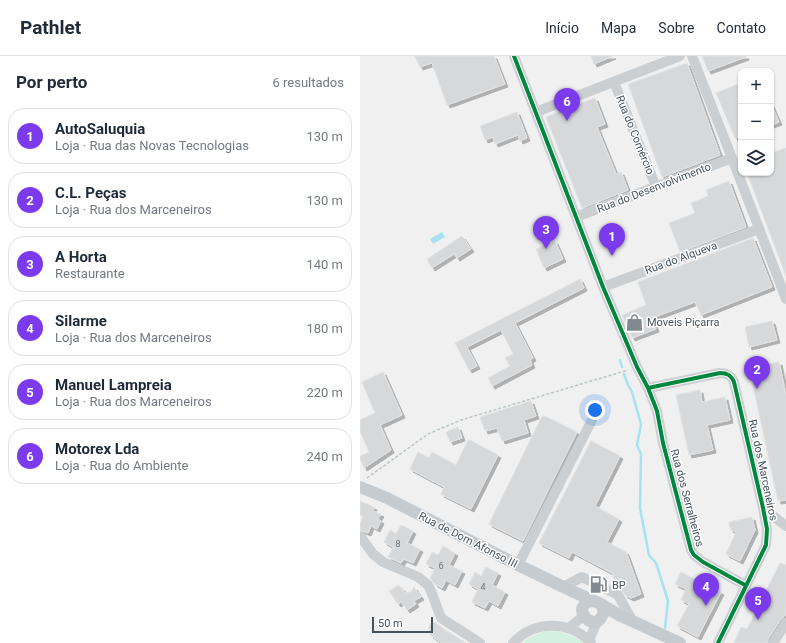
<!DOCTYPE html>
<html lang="pt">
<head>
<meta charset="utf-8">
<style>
  body { margin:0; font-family:Roboto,sans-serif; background:#f2f2f3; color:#1f2937 }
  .controls { position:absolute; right:12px; top:12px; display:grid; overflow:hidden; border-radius:8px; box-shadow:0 1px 3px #0004 }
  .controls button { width:36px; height:36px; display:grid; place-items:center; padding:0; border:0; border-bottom:1px solid #e0e1e3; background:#fff; color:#1f2937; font:20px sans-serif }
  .scale { position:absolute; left:12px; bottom:10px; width:61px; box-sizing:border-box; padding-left:4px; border:2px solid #46535d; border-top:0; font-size:11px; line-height:14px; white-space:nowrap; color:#46535d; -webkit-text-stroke:3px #fff; paint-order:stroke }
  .you { position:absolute; left:235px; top:354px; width:14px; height:14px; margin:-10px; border:3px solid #fff; border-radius:50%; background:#1a73e8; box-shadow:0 0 0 6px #1a73e833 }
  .badge { display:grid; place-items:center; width:26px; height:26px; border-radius:50%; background:#7c3aed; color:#fff; font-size:13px; font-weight:700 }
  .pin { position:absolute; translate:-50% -33px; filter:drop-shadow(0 1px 2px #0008) }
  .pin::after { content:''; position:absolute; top:21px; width:14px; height:12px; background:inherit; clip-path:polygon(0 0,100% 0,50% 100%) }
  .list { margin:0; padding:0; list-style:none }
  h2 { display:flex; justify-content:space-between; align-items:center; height:52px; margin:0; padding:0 16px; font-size:17px }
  h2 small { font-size:13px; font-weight:400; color:#747a83 }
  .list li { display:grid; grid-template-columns:26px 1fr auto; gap:12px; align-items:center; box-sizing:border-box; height:56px; margin:0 8px 8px; padding:0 8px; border:1px solid #e0e1e3; border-radius:16px }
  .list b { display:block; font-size:15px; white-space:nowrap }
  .list p { margin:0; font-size:13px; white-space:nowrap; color:#747a83 }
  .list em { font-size:13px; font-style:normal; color:#747a83 }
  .icon { flex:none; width:22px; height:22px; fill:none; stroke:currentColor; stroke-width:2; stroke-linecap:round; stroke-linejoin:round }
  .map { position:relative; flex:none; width:426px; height:587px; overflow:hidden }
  header { display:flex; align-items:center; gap:24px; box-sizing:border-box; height:56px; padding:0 20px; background:#fff; border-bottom:1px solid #e0e1e3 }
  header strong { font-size:19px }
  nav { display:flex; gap:22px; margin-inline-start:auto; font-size:14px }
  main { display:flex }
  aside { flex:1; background:#fff }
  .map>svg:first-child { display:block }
</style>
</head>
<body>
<header>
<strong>Pathlet</strong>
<nav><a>Início</a><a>Mapa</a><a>Sobre</a><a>Contato</a></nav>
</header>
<main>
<aside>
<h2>Por perto<small>6 resultados</small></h2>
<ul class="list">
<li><span class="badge">1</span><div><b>AutoSaluquia</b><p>Loja · Rua das Novas Tecnologias</p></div><em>130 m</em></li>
<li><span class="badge">2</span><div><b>C.L. Peças</b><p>Loja · Rua dos Marceneiros</p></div><em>130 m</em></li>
<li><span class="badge">3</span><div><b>A Horta</b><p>Restaurante</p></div><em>140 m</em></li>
<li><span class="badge">4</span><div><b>Silarme</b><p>Loja · Rua dos Marceneiros</p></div><em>180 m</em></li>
<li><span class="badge">5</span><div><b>Manuel Lampreia</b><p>Loja · Rua dos Marceneiros</p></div><em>220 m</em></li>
<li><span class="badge">6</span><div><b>Motorex Lda</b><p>Loja · Rua do Ambiente</p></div><em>240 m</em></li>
</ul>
</aside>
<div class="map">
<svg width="426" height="587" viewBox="0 0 426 587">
  <defs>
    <filter id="shadow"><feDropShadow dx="3" dy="3" stdDeviation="0" flood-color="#0004"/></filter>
  </defs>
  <rect width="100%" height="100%" fill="#f0f0f0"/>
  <path fill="#d3f1de" d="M191,575c12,1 22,4 32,12h-60c8,-7 17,-11 28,-12z"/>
  <path fill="#a6e2f1" d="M82,176l3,5 -12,7 -3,-5z"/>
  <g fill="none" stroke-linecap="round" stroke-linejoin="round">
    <path stroke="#a6e2f1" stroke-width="2.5" d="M260,304l2,7
      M264,318l4,11 4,7 9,32 -4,21 4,9 -1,54 9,47 7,8 12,38 -3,27"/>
  </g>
  <path fill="#d7d8da" stroke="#e1e2e3" filter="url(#shadow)" d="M55,0h79l11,28 -58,21 -15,-42 -12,4z
    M231,0h22l-19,8z
    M342,0h44v1l-38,14z
    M327,7l33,92 -58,22 -34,-93z
    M381,27v53l-6,2 -19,-45z
    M235,42l10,26 -8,3 19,47 5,-2 7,18 -46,18 -36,-91z
    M411,48l8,18 -8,3z
    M157,56l10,26 -7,3 -2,-6 -23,9 -2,-7 -8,3 -5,-14z
    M426,92v128l-39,-103h24v-20z
    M369,125l17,46 -66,25 -11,-29 26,-10 -4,-10 17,-7 -2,-6z
    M102,180l9,13 -14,9 -3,-4 -22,14 -5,-9z
    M393,182l19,49 -71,28 -6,-13 -43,16 4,11 -24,9 -10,-23 24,-10 -8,-23z
    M195,185l8,18 -19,9 -8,-19z
    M220,223l4,9 -69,35 18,35 -3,2 2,5 -40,21 -4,-8 22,-12 -5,-8 8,-4 -12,-24 -34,17 10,19 -8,4 -14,-27z
    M412,265l5,19 -28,7 -4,-20z
    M419,306l7,33v105l-8,1 -29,-133z
    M23,316l19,43 -22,10 11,25 -27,18 -4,-10v-2l9,-4 -9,-21v-11l15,-7 -13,-31z
    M340,334l2,12 23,-5 5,23 -23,5 6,25 -24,5 -13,-60z
    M171,345l5,15 -12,4 4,13 -26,8 -5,-13 -12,3 -5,-14z
    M182,360h3l32,16 -54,109 -34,-17z
    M98,371l4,11 -12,4 -4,-10z
    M108,384h2l28,15 -27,54 -30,-15 3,-7 -34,-18 8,-17 11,6 3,-6 24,13z
    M231,385l29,15 -25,50 24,13 -12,23 19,10 15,42 -10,4 -6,-3 -4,-6 -4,-2 -5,-14 -40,-21 -3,6 -30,-15z
    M0,445l14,6 -1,4 8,3 -3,5 3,2 -4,8 -6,-3 -3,7 -8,-3v-6l3,-8 -3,-1z
    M392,461l3,13 -15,31 -14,-7 10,-22 -6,-3 -1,-7z
    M41,469l12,6 -6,12 13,6 -7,14 -9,-4 -3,4 -13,-6 5,-10 -9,-5 6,-12 6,4z
    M83,490l12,7 -6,12 13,6 -7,14 -9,-5 -4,8 -7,-4 -5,-6 5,-10 -9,-4 6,-12 6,3z
    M420,507l6,2v50l-5,4 -13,20 -1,4h-33l7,-16 6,2z
    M126,511l12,6 -6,12 13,7 -7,14 -9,-5 -4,7 -13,-6 6,-13 -9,-5 6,-12 6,4z
    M321,516l40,20 -23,45 -21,-11 12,-22 -8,-4 5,-11 -11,-5z
    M38,529l4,3 4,6 3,-2h2l3,-5 7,10 -7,4 2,3 -9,6 -6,-8 -3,2 -9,-13z
    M73,565l11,8 22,14h-24l-12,-8 1,-2 -3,-2 2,-2 -2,-1z"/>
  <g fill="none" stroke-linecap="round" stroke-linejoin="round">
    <path stroke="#b8c6c1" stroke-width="1.5" stroke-dasharray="3 2" stroke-linecap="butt" d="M7,422l61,-44 33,-14 167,-50"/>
    <path stroke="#cbcfd1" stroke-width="10" d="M154,0l89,231 34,80 11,21 9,23 6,32 28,107 3,5 9,7 42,23
      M332,0l40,102 54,141
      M254,26l42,105
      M176,56l144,-56
      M216,161l156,-59
      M243,231l156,-58
      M288,332l72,-15c7,0 11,2 14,9l29,126 4,21 -1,16 -48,98
      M403,452l23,18
      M0,480l13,18 10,8 35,15 10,8 3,6 10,27 39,25
      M158,509l74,-145
      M203,531l19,-10 36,18 14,25
      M209,572l14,-12
      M229,585l8,-20
      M153,587c21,-23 57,-23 78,0
      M413,587l13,-20"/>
    <path stroke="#c6cbcf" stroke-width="12" d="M0,431l27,11 131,67 58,28 23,10 20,12 61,28
      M233,545c-25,3 0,34 9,15 3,-4 1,-8 -1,-12"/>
    <defs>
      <path id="cycleway" d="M154,0l89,231 34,80 11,21 9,23 6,32 28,107 3,5 9,7 42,23
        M288,332l72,-15c7,0 11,2 14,9l29,126 4,21 -1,16 -48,98"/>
    </defs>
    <use href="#cycleway" stroke="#fff" stroke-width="6"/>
    <use href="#cycleway" stroke="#00873e" stroke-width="4"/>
  </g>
  <defs>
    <symbol id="shop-bare" viewBox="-9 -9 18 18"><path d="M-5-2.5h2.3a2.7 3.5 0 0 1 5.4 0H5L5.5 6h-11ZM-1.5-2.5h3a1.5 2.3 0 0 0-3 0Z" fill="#828a90" stroke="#fff" stroke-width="2.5" paint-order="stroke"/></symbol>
    <symbol id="fuel-bare" viewBox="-9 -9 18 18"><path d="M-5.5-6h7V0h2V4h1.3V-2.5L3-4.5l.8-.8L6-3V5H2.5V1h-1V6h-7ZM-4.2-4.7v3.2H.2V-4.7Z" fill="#828a90" stroke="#fff" stroke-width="2.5" paint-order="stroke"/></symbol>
  </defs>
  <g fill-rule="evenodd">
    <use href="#shop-bare" x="262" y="254" width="25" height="25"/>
    <use href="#fuel-bare" x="226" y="516" width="25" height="25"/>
  </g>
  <g text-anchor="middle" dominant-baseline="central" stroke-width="3" stroke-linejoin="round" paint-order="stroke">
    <g font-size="9" fill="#6c767e">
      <text x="38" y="488">8</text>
      <text x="81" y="510">6</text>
      <text x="123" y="531">4</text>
    </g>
    <g font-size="11" fill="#46535d" stroke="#fff">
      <text transform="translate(275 79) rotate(68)">Rua do Comércio</text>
      <text transform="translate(294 132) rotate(-21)">Rua do Desenvolvimento</text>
      <text transform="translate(321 202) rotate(-20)">Rua do Alqueva</text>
      <text transform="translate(403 414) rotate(78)">Rua dos Marceneiros</text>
      <text transform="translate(327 442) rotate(75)">Rua dos Serralheiros</text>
      <text transform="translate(108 484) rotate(27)">Rua de Dom Afonso III</text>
    </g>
    <g font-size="11" fill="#46535d" stroke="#fff" text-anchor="start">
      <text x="287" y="266">Moveis Piçarra</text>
      <text x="252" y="529">BP</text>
    </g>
  </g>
</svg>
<div class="controls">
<button>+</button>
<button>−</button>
<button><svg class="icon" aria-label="layers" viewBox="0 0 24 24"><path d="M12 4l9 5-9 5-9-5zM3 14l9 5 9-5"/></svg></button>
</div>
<div class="scale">50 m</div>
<div class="you"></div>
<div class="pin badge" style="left:252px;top:200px">1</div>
<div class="pin badge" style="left:397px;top:333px">2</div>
<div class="pin badge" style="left:186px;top:193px">3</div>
<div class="pin badge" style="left:346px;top:550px">4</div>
<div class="pin badge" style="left:398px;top:564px">5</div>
<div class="pin badge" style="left:207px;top:65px">6</div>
</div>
</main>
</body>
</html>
